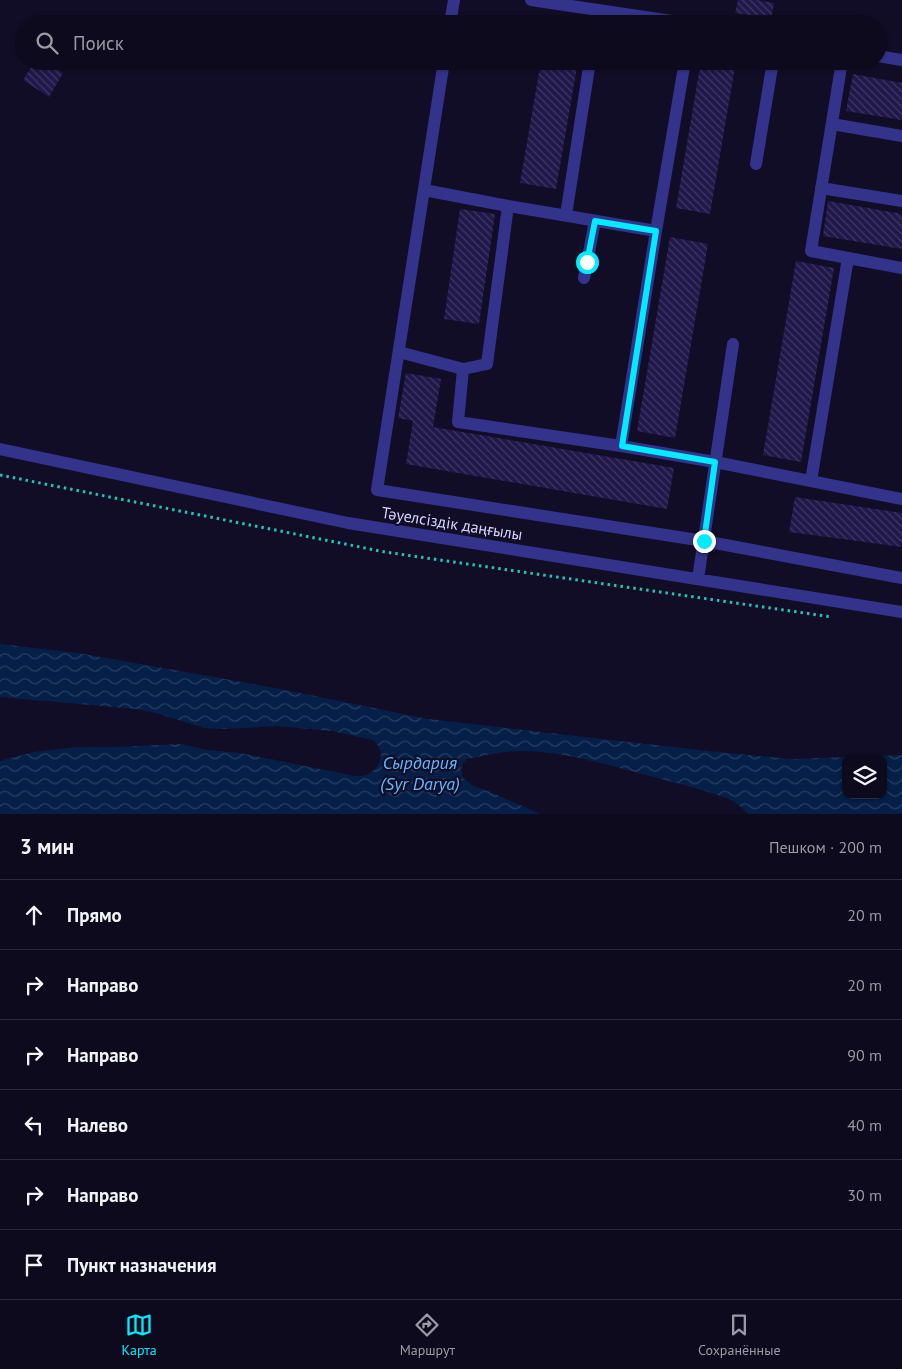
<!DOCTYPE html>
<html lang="ru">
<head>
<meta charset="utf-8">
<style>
  body { margin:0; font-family:"PT Sans",sans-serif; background:#1b182a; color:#f1f3f6 }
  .controls { position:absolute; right:15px; bottom:15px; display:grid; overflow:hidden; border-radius:10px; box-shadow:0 1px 4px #0004 }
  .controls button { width:45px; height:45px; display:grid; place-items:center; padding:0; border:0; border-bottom:1px solid #2d2b3b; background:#0d0a1d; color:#f1f3f6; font:25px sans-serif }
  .stop { position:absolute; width:15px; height:15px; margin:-11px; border:4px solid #00ebfe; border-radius:50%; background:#fff }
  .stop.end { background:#00ebfe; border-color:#fff; box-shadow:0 1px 5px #0008 }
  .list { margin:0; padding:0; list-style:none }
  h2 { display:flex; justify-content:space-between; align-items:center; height:65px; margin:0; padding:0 20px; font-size:21px }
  h2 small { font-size:16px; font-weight:400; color:#9a9aa4 }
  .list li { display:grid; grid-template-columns:32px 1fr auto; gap:15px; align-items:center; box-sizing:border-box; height:70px; padding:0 20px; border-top:1px solid #2d2b3b }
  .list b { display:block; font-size:19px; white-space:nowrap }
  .list em { font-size:16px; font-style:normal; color:#9a9aa4 }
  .icon { flex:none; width:28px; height:28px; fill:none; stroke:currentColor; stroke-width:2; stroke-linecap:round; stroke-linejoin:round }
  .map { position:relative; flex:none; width:902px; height:814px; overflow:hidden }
  .search { position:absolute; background:#0d0a1d; box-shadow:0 1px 4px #0004; left:15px; right:15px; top:15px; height:55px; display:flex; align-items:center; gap:12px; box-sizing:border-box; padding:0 18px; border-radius:28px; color:#9a9aa4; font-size:19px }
  .sheet { height:485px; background:#0d0a1d }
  nav { display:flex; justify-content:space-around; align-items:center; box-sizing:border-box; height:70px; border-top:1px solid #2d2b3b; background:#0d0a1d; font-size:14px; color:#9a9aa4 }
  nav a { display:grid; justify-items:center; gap:2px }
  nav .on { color:#00ebfe }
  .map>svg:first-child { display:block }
</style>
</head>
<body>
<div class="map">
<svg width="902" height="814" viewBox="0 0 902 814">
  <defs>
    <pattern id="water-waves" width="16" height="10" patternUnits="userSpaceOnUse" patternTransform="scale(1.25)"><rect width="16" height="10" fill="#051f48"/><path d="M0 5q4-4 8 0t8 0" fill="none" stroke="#293f63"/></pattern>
    <pattern id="building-back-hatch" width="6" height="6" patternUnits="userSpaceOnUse" patternTransform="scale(1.25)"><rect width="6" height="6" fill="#20174a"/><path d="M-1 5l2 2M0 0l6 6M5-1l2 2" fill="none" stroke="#403865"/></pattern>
  </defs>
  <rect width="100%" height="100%" fill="#110d27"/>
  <path fill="url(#water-waves)" fill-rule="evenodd" d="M0,644l78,9 192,34 158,32 280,32 83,8 111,-4v59h-154c-7,-8 -15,-14 -25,-17 -24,-9 -51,-15 -77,-22 -41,-11 -84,-24 -127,-24 -18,0 -35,5 -53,8l-5,9 2,10 10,8 15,5 52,23h-540v-53l34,-9 44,-5h38l65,-3 26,6 33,3 110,22c5,1 11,2 16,0 15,-6 21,-24 7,-35l-41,-9 -55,-5 -55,3 -18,-1 -48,-15 -20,-4 -136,-12zM846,758h37v37h-37z"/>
  <path fill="url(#building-back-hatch)" d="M738,0h19l17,3 -3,16 -36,-6z
    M35,61h10l18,12 -14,24 -26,-17z
    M541,61h37l-22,128 -36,-6z
    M701,61h35l-26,153 -34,-6z
    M853,74l49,9v37l-56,-9z
    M828,201l74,13v35l-79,-13z
    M460,209l35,5 -16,110 -35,-5z
    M670,237l38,7 -33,194 -38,-7z
    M796,261l38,7 -33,194 -38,-7z
    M406,373l35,6 -8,48 241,41 -7,41 -261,-45 7,-43 -15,-3z
    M795,497l107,16v34l-113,-15z"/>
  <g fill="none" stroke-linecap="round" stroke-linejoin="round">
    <path stroke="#22c4b6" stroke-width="3" stroke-dasharray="2.5 4" stroke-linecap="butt" d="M0,475l385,77 447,65"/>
    <path stroke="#34338b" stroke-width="12" d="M531,0l161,24
      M450,24l4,-24
      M596,24l3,-14
      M878,56l24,4
      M444,61l-67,429 327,51 198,37
      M842,61l-31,190 91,17
      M832,124l70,12
      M756,164l17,-103
      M821,188l81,13
      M424,190l84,16 -21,158 -24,5
      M508,206l148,25 -35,215
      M566,215l24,-154
      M656,231l29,-170
      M584,278l11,-57
      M399,352l64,17 -5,53 163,24 94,16 187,37
      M0,449l348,74 554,89
      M811,481l37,-223
      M698,579l35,-235"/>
  </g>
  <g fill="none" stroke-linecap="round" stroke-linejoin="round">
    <path stroke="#00ebfe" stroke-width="6" d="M587,262l8,-41 61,10 -34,215 93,16 -11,79"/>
  </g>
  <g text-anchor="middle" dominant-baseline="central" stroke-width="4.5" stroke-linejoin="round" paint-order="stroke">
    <g font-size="16" fill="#d7d3ff" stroke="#110d27">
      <text transform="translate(452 523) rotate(9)">Тәуелсіздік даңғылы</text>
    </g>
    <g font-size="18" font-style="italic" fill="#61baff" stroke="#110d27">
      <text x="420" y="762">Сырдария<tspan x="420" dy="21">(Syr Darya)</tspan></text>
    </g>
  </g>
</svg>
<div class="controls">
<button><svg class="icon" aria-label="layers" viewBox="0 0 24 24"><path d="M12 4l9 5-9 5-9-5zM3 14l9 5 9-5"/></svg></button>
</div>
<div class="stop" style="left:587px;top:262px"></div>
<div class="stop end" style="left:704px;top:541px"></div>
<div class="search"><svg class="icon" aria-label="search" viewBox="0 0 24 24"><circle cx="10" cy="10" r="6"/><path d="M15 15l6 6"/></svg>Поиск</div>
</div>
<section class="sheet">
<h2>3 мин<small>Пешком · 200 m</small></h2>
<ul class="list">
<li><svg class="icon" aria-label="ahead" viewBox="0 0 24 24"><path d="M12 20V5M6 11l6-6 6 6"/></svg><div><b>Прямо</b></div><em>20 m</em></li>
<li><svg class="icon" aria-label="right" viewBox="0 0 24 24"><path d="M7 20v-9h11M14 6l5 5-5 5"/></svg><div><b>Направо</b></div><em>20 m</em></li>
<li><svg class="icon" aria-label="right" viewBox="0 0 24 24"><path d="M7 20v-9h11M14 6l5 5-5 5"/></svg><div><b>Направо</b></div><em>90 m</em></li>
<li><svg class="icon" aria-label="left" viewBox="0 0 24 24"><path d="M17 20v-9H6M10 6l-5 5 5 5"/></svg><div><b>Налево</b></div><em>40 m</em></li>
<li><svg class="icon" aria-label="right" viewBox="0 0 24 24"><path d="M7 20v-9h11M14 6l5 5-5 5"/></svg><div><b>Направо</b></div><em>30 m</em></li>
<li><svg class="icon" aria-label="arrive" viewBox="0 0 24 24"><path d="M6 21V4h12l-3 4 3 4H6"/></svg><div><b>Пункт назначения</b></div></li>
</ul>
</section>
<nav>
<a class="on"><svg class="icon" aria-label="map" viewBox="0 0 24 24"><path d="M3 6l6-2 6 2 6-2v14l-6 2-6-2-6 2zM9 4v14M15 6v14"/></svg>Карта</a>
<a><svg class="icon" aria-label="directions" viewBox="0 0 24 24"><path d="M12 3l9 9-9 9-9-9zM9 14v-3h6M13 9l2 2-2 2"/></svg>Маршрут</a>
<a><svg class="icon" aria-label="saved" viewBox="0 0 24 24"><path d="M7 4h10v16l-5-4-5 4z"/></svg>Сохранённые</a>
</nav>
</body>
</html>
